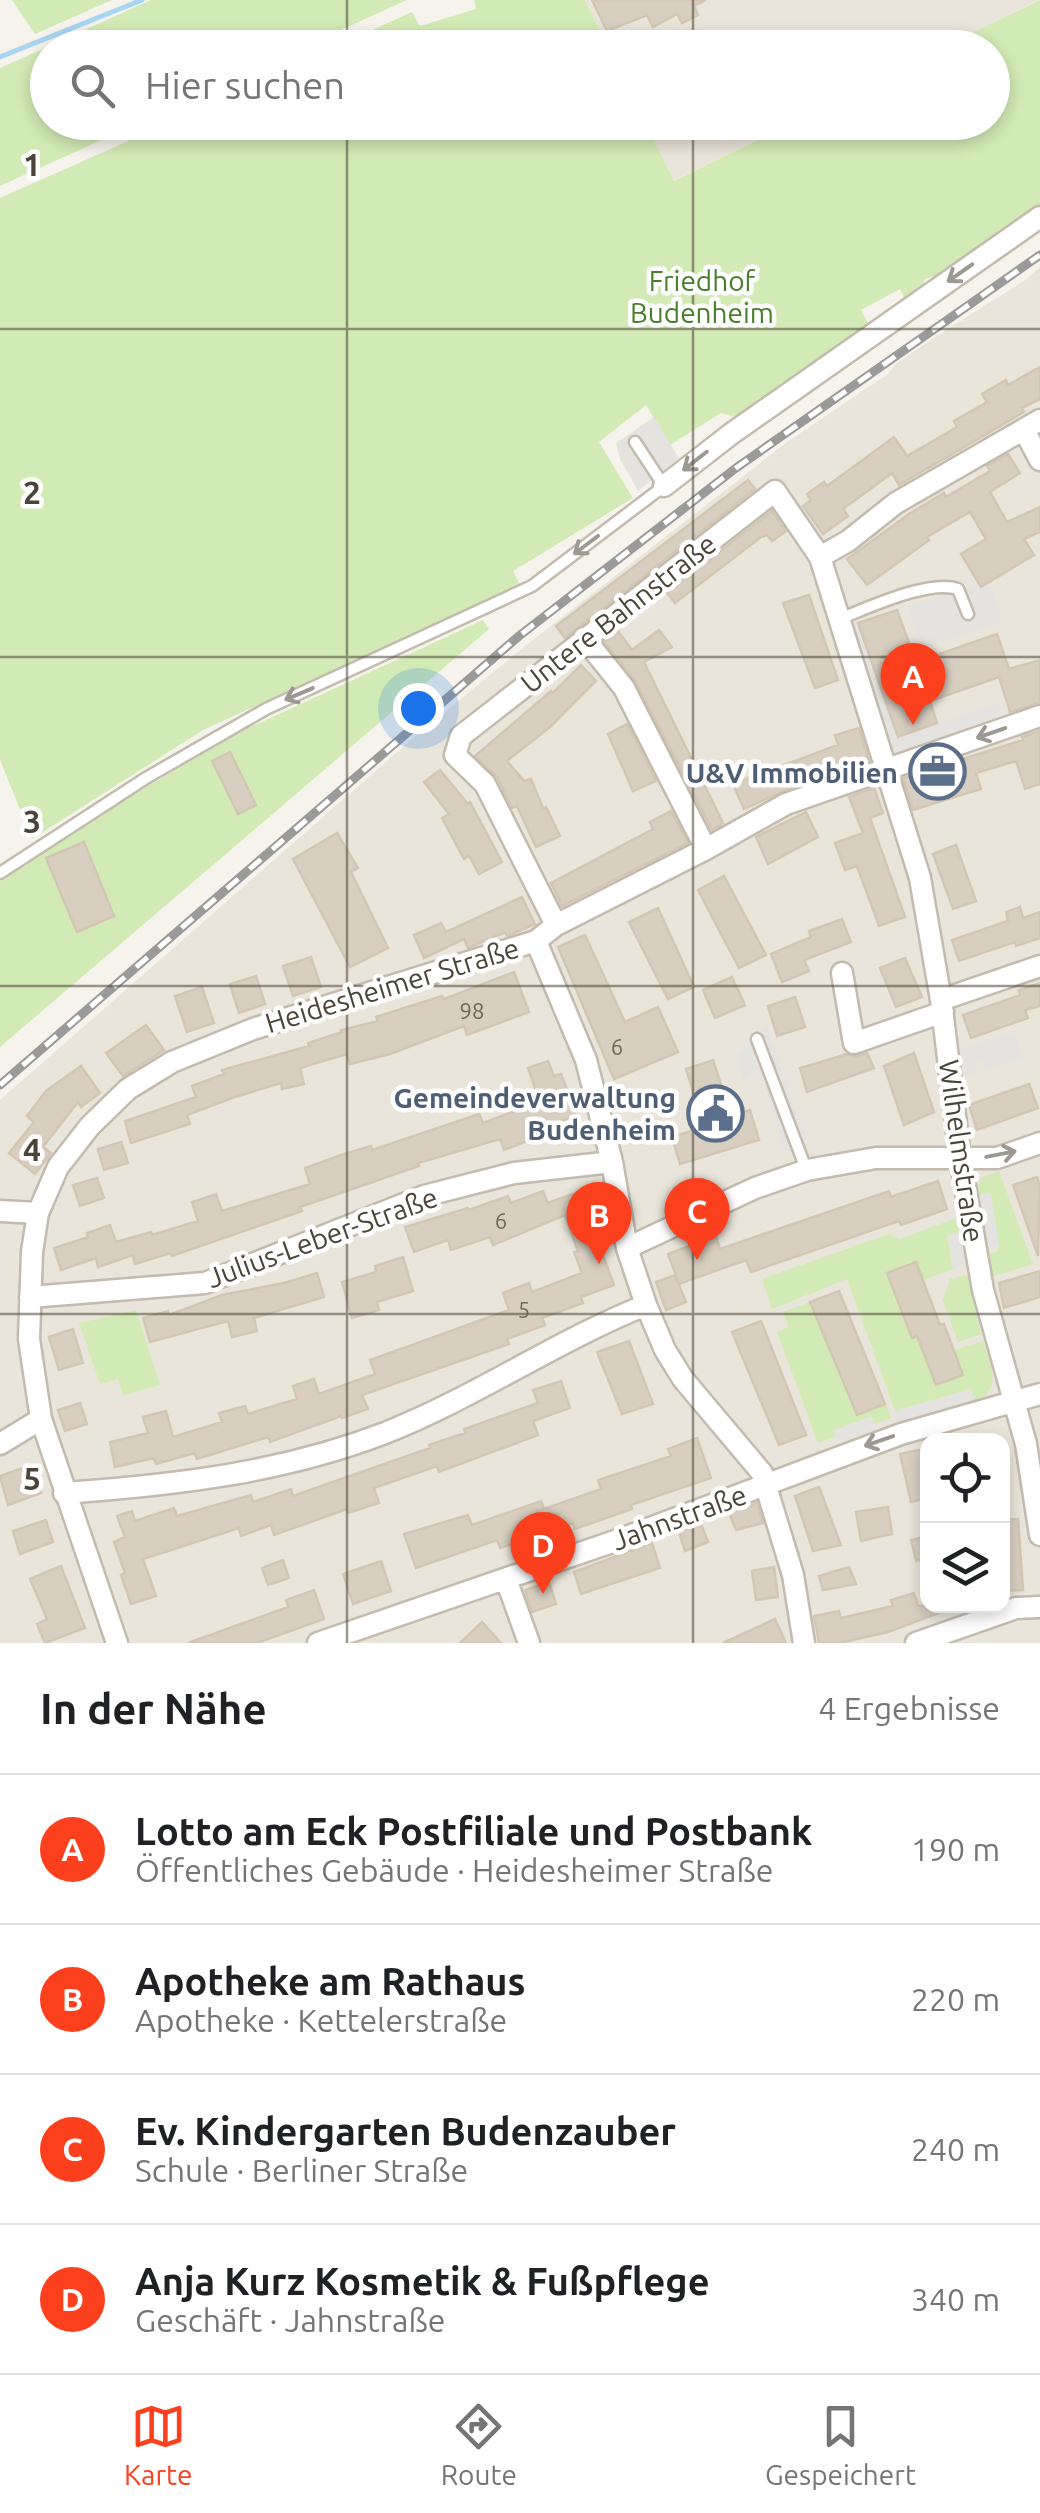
<!DOCTYPE html>
<html lang="de">
<head>
<meta charset="utf-8">
<style>
  body { margin:0; font-family:Ubuntu,sans-serif; background:#f2f2f2; color:#202124 }
  .controls { position:absolute; right:30px; bottom:30px; display:grid; overflow:hidden; border-radius:20px; box-shadow:0 5px 15px #0003 }
  .controls button { width:90px; height:90px; display:grid; place-items:center; padding:0; border:0; border-bottom:2px solid #e0e0e0; background:#fff; color:#202124; font:50px sans-serif }
  .you { position:absolute; left:418px; top:708px; width:35px; height:35px; margin:-25px; border:8px solid #fff; border-radius:50%; background:#1a73e8; box-shadow:0 0 0 15px #1a73e833 }
  .badge { display:grid; place-items:center; width:65px; height:65px; border-radius:50%; background:#fc3f1d; color:#fff; font-size:32px; font-weight:700 }
  .pin { position:absolute; translate:-50% -82px; filter:drop-shadow(0 2px 5px #0008) }
  .pin::after { content:''; position:absolute; top:52px; width:35px; height:30px; background:inherit; clip-path:polygon(0 0,100% 0,50% 100%) }
  .list { margin:0; padding:0; list-style:none }
  h2 { display:flex; justify-content:space-between; align-items:center; height:130px; margin:0; padding:0 40px; font-size:42px }
  h2 small { font-size:32px; font-weight:400; color:#757577 }
  .list li { display:grid; grid-template-columns:65px 1fr auto; gap:30px; align-items:center; box-sizing:border-box; height:150px; padding:0 40px; border-top:2px solid #e0e0e0 }
  .list b { display:block; font-size:38px; white-space:nowrap }
  .list p { margin:0; font-size:32px; white-space:nowrap; color:#757577 }
  .list em { font-size:32px; font-style:normal; color:#757577 }
  .icon { flex:none; width:55px; height:55px; fill:none; stroke:currentColor; stroke-width:2; stroke-linecap:round; stroke-linejoin:round }
  .map { position:relative; flex:none; width:1040px; height:1643px; overflow:hidden }
  .search { position:absolute; background:#fff; box-shadow:0 5px 15px #0003; left:30px; right:30px; top:30px; height:110px; display:flex; align-items:center; gap:25px; box-sizing:border-box; padding:0 35px; border-radius:55px; color:#757577; font-size:38px }
  .sheet { height:730px; background:#fff }
  nav { display:flex; justify-content:space-around; align-items:center; box-sizing:border-box; height:140px; border-top:2px solid #e0e0e0; background:#fff; font-size:28px; color:#757577 }
  nav a { display:grid; justify-items:center; gap:5px }
  nav .on { color:#fc3f1d }
  .map>svg:first-child { display:block }
</style>
</head>
<body>
<div class="map">
<svg width="1040" height="1643" viewBox="0 0 1040 1643">
  <rect width="100%" height="100%" fill="#f6f3ec"/>
  <path fill="#eae5da" fill-rule="evenodd" d="M585,0h454l-96,48 -335,-1z
    M645,123h146l-118,58z
    M1040,267v1376h-1040v-543l412,-361 117,-96 258,-201 101,-68 8,-10 42,-29 89,-56zM928,1440h74v166h-74z"/>
  <path fill="#d2eab5" d="M12,0h100l-77,34z
    M151,0h256l-104,47 -255,1v74l91,1 -139,63v-118z
    M474,0h111l23,47h-273l77,-35 8,14 56,-17z
    M1040,0v206l-98,68 -17,5 -3,10 -17,12 -5,-12 -39,21 8,15 -134,92 -14,-4 -51,32 -24,-40 -47,37 34,56 -120,73 7,14 -317,145 -171,109 -32,-79v-562l169,-75h476l29,58 117,-58 201,-1v-74l-49,-1z
    M483,620l6,9 -489,418v-165l56,-42 186,-109z
    M999,1171l34,93 -42,13 -5,-23 11,-2 2,-7 -8,-51 -15,1 5,-17z
    M957,1218l3,14 -13,3 6,34 -30,11 -7,-18 -28,11 24,64 5,-1 18,48 28,-10 -9,-24 29,-9c7,23 21,49 -9,61l-4,-13 -75,22 -48,-132 -75,30 -10,-30 127,-45 10,5z
    M968,1275l13,59 -23,8 -15,-42 7,-21z
    M810,1302l47,112 29,-10 5,14 -17,6 -3,-7 -37,13 2,7 -18,6 -41,-111 12,-5 -6,-15z
    M136,1310l24,75 -37,10 -5,-16 -18,5 -21,-61z"/>
  <path fill="#e5e3e0" d="M654,417l25,41 -41,33 -18,-32 -4,-16z
    M989,582l14,39 -81,27 -14,-42z
    M857,623l40,115 100,-35 5,12 -112,40 -45,-127z
    M768,1026l38,113 -12,12 -12,-1 -21,-80 -18,10 -7,-20 18,-25z
    M1014,1032l9,26 -37,12 -4,-12 -8,3 4,12 -12,3 -7,-10 -4,-23 11,5z
    M991,1193l8,53 -15,2 -8,-53z
    M960,1232l6,33 -13,4 -6,-34z
    M971,1389l3,13 -75,21 -4,-12z
    M871,1417l5,13 -38,13 -5,-13z"/>
  <g fill="none" stroke-linecap="round" stroke-linejoin="round">
    <path stroke="#a9d4f2" stroke-width="5" d="M0,57l142,-57"/>
  </g>
  <path fill="#d8cfc1" stroke="#d3c7b4" stroke-width="2.5" d="M592,0h114l-12,6 4,9 -16,8 -5,-9 -24,13 -6,-12 -40,16z
    M1040,367v32l-18,9 2,4 -125,73 -7,-12 -49,36 5,7 -25,18 -20,-28 8,-6 -4,-6 17,-12 3,4 67,-49 13,19 50,-29 -3,-6 33,-19 -5,-8 24,-14 2,5z
    M1008,454l12,19 -30,19 17,30 33,-15v25l-16,7 10,16 -53,32 -20,-33 25,-15 -16,-27 -43,25 2,3 -62,45 -20,-26 62,-45 35,-21 2,4 44,-26 -3,-5z
    M748,480l7,9 -190,149 -9,-12z
    M772,511l14,20 -14,10 -5,-6 -6,2 -86,66 -8,-10z
    M809,595l29,85 -23,8 -32,-85z
    M897,610l19,52 81,-28 12,35 31,-9v42l-30,10 -11,-35 -69,24 7,22 -39,14 -40,-114z
    M659,630l13,17 -28,15 79,161 -11,7 -76,-148 -32,-40 14,-11 14,19z
    M581,665l15,16 -46,46 -43,34 17,20 7,-2 12,29 3,-1 14,29 -24,11 -19,-41 -5,2 -15,-31 -22,-21 76,-65 2,2z
    M627,724l29,57 -23,10 -25,-57z
    M859,728l10,33 -24,8 -1,-4 -32,13 -68,31 -11,-25 105,-39 -3,-10z
    M1040,731v53l-15,5 -9,-28 -40,12 5,16 -68,21 -10,-32 120,-38 -1,-3z
    M230,752l26,53 -18,9 -26,-53z
    M440,770l28,34 2,-2 32,60 -23,12 -10,-18 -5,3 -22,-41 7,-4 -25,-32z
    M874,788l9,25 -13,5 35,99 -26,9 -22,-60 -12,4 -10,-27 28,-10 -14,-36z
    M671,811l17,32 -126,63 -11,-23 102,-54 -3,-7z
    M806,812l12,25 -50,27 -12,-27z
    M337,833l21,35 -7,4 37,76 -38,19 -57,-108z
    M84,842l30,74 -37,16 -31,-74z
    M956,845l20,56 -23,8 -20,-55z
    M724,876l42,79 -27,13 -41,-78z
    M522,897l13,27 -28,12 -2,-4 -37,16 -4,-9 -40,19 -10,-23 27,-12 5,9z
    M1020,907l3,11 17,-6v26l-24,8 -1,-4 -56,19 -7,-21 56,-19 -2,-9z
    M658,908l36,79 -26,12 -39,-77z
    M842,919l9,23 -47,18 5,11 -27,11 -11,-28 40,-17 -2,-6z
    M585,935l40,87 33,-15 20,45 -64,27 -56,-132z
    M311,957l10,30 -28,9 -10,-30z
    M905,958l17,39 -26,10 -16,-39z
    M514,972l15,40 -62,23 -3,-9 -74,28 -40,10 -3,-10 -47,14 4,16 -22,5 -1,-6 -49,15 -45,17 3,9 -59,19 -6,-22 71,-24 -4,-11 32,-12 -2,-4 87,-24 -1,-3 34,-11 -1,-2 37,-9 -2,-4 66,-21 2,3z
    M256,976l9,28 -26,9 -9,-29z
    M732,977l13,28 -30,13 -12,-28z
    M1040,983v23l-15,4 3,8 -57,20 -8,-23 57,-20 -1,-5z
    M202,987l12,36 -27,9 -12,-36z
    M795,997l10,30 -28,9 -9,-30z
    M146,1025l18,25 -41,26 -17,-23z
    M867,1053l7,15 -67,24 -7,-24 47,-14 10,2z
    M914,1053l20,59 -30,13 -20,-59z
    M713,1060l18,56 19,-6 9,30 -79,24 -8,-27 32,-10 -18,-58z
    M548,1061l6,15 7,-2 16,41 -49,18 2,7 -26,10 -4,-11 -82,24 1,3 -119,41 2,4 -130,45 -1,-3 -36,11 -2,-9 -35,12 -2,-9 -35,12 -7,-22 34,-11 -1,-4 23,-8 6,17 35,-10 1,3 46,-14 -6,-19 24,-8 6,17 88,-27 -5,-16 39,-14 27,-8 1,4 107,-36 4,9 57,-21 -12,-34z
    M81,1066l19,27 -19,14 -3,-5 -35,45 8,6 -16,21 -26,-21 25,-31 -7,-6 19,-25z
    M1029,1084l9,24 -61,22 -8,-25z
    M121,1142l7,21 -24,7 -6,-21z
    M1037,1177l3,9 -2,70 -25,-71z
    M97,1178l7,20 -24,8 -7,-21z
    M938,1181l9,28 -46,16 -2,-4 -148,51 -5,-12 -67,24 -11,-30 48,-18 4,13 169,-58 2,6z
    M584,1190l12,34 -4,2 22,59 -33,12 2,6 -41,15 3,7 -38,14 2,5 -147,51 6,14 -26,9 -1,-2 -71,26 -2,-5 -71,22 -2,-6 -39,11 -2,-6 -39,9 -5,-25 38,-9 -5,-16 23,-6 7,26 49,-15 -3,-9 26,-7 3,8 49,-15 -4,-13 21,-7 5,15 56,-20 -5,-14 139,-50 -6,-17 26,-10 3,9 50,-19 -8,-21 4,-1 -13,-36 -72,30 -3,-8 -39,13 -3,-10 -34,12 -9,-25 63,-19 1,2 39,-14 3,7 32,-12 5,12z
    M403,1257l10,34 -36,11 2,8 -27,8 -10,-36 34,-10 -1,-6z
    M916,1262l24,63 4,-1 19,51 -27,10 -19,-49 -5,2 -25,-65z
    M1040,1271v26l-36,11 -5,-25z
    M317,1273l7,24 -70,21 3,13 -25,6 -4,-16 -78,21 -7,-24 25,-7 1,4 53,-20 62,-12z
    M675,1275l11,27 -20,8 -10,-28z
    M839,1291l46,113 -28,11 -47,-113z
    M761,1321l45,114 -27,10 -47,-113z
    M73,1329l10,34 -24,7 -10,-33z
    M629,1341l24,63 -31,10 -25,-62z
    M561,1381l9,27 -37,13 5,14 -99,37 -2,-6 -63,22 5,15 -31,10 -1,-4 -73,26 -3,-10 -30,11 -2,-8 -96,31 13,37 -25,8 -10,-29 4,-2 -11,-31 11,-5 -8,-21 15,-5 3,10 39,-13 3,8 74,-21 2,7 38,-13 2,7 137,-48 -1,-3 36,-12 -1,-4 74,-26 -5,-13z
    M80,1403l7,21 -22,7 -7,-21z
    M697,1438l14,40 -80,27 1,4 -57,20 -2,-6 -73,25 -3,-8 -81,28 -12,-34 64,-19 4,10 69,-24 3,8 57,-20 -3,-9 73,-24 -3,-7z
    M928,1448v50l-17,4 -11,-48z
    M31,1465l10,28 -33,12 -8,-29z
    M819,1487l22,58 -28,6 -18,-55z
    M757,1503l6,20 -27,7 -7,-17z
    M888,1507l4,27 -31,7 -5,-29z
    M1018,1519l5,71 -21,1v-71z
    M46,1520l7,22 -33,12 -7,-23z
    M701,1524l7,18 -23,9 -6,-19z
    M928,1536v22l-12,3 -5,-21z
    M652,1543l8,25 -79,26 -7,-22z
    M283,1560l6,18 -21,7 -6,-17z
    M381,1561l10,30 -38,13 -10,-30z
    M61,1566l24,62 -40,15 -8,-19 10,-5 -17,-40z
    M774,1567l4,30 -22,3 -4,-29z
    M849,1567l7,17 -33,6 -4,-14z
    M549,1582l7,22 -24,8 -7,-22z
    M314,1590l10,29 -67,24h-69l100,-36 -2,-7z
    M914,1593l4,13h34v2l-64,24 -49,11h-20l-5,-27 25,-5 2,7 52,-12 -2,-6z
    M775,1619l11,24h-63z
    M482,1622l19,21h-41z"/>
  <g fill="none" stroke-linecap="round" stroke-linejoin="round">
    <defs>
      <path id="service" d="M839,619c29,-11 90,-40 119,-30l10,25
        M0,873l146,-95 120,-69 266,-123 132,-100 -29,-44
        M757,1039l49,130"/>
      <path id="minor" d="M1024,430l16,30
        M664,486l67,-52 309,-217
        M820,557l28,-16 48,-38 144,-83
        M584,638l40,50 82,161
        M556,925l-71,-141 -30,-29 6,-19 314,-245 45,66 100,321 21,122 19,157 23,133 43,154 14,91
        M536,941l50,119 26,102 15,86 19,57 19,45 18,29 79,94 31,102 11,68
        M842,973l12,70 89,-31
        M941,1000l99,-34
        M0,1211l38,2
        M627,1248l128,-60 52,-18 69,-12h121l43,-15
        M30,1297l175,-14 219,-87 90,-23 98,-11
        M0,1444l41,-25
        M64,1493c111,-8 217,-20 321,-60 91,-36 171,-92 261,-128
        M506,1579l23,64
        M117,1643l-76,-224 -12,-80 3,-87 6,-39 20,-46 32,-41 38,-37 44,-27 81,-33 283,-88 20,-16 150,-76 80,-45 254,-88
        M318,1643l300,-103 283,-106 139,-40
        M916,1643l100,-35 24,-1"/>
    </defs>
    <use href="#service" stroke="#c2bbae" stroke-width="15"/>
    <use href="#minor" stroke="#c2bbae" stroke-width="25"/>
    <use href="#service" stroke="#fff" stroke-width="10"/>
    <use href="#minor" stroke="#fff" stroke-width="20"/>
    <defs>
      <path id="rail" d="M0,1085l519,-449 217,-168 304,-213"/>
    </defs>
    <use href="#rail" stroke="#9a9a9a" stroke-width="9"/>
    <use href="#rail" stroke="#fff" stroke-width="5" stroke-dasharray="15" stroke-linecap="butt"/>
  </g>
  <defs><path id="oneway-shaft" d="M-6 0H5M1.5-3L5.5 0L1.5 3" fill="none" stroke-width="1.6" stroke-linecap="round" stroke-linejoin="round" transform="scale(2.5)"/></defs>
  <g stroke="#9c9892">
    <use href="#oneway-shaft" transform="translate(960 273) rotate(145)"/>
    <use href="#oneway-shaft" transform="translate(695 461) rotate(142)"/>
    <use href="#oneway-shaft" transform="translate(586 545) rotate(143)"/>
    <use href="#oneway-shaft" transform="translate(299 694) rotate(157)"/>
    <use href="#oneway-shaft" transform="translate(991 733) rotate(161)"/>
    <use href="#oneway-shaft" transform="translate(1001 1154) rotate(-11)"/>
    <use href="#oneway-shaft" transform="translate(879 1441) rotate(161)"/>
  </g>
  <path fill="none" stroke="#4b4439" stroke-width="2.5" stroke-opacity="0.55" d="M347,0v48M693,0v48M347,122v1521M693,122v1521M0,329h1040M0,657h1040M0,986h1040M0,1314h1040"/>
  <defs>
    <symbol id="office-ring" viewBox="-11 -11 22 22"><circle r="9.5" fill="#fff" stroke="#5c6f8a" stroke-width="1.5"/><path d="M-6-3h4V-5.5h4V-3h4V5H-6ZM-1-4.5V-3h2v-1.5ZM-6 0V1H6V0Z" fill="#5c6f8a"/></symbol>
    <symbol id="civic-ring" viewBox="-11 -11 22 22"><circle r="9.5" fill="#fff" stroke="#5c6f8a" stroke-width="1.5"/><path d="M-.6-6.5H3V-4.5H.6V-3L4-1V1h2V6H-6V1h2V-1L-.6-3ZM-1.2 2.5V6h2.4V2.5Z" fill="#5c6f8a"/></symbol>
  </defs>
  <g fill-rule="evenodd">
    <use href="#office-ring" x="906" y="740" width="63" height="63"/>
    <use href="#civic-ring" x="684" y="1082" width="63" height="63"/>
  </g>
  <g text-anchor="middle" dominant-baseline="central" stroke-width="9" stroke-linejoin="round" paint-order="stroke">
    <g font-size="22" fill="#6e675b">
      <text x="472" y="1010">98</text>
      <text x="617" y="1046">6</text>
      <text x="501" y="1220">6</text>
      <text x="524" y="1309">5</text>
    </g>
    <g font-size="28" fill="#4a7f2a" stroke="#fff">
      <text x="702" y="280">Friedhof<tspan x="702" dy="32">Budenheim</tspan></text>
    </g>
    <g font-size="28" fill="#4b4439" stroke="#fff">
      <text transform="translate(618 613) rotate(-38)">Untere Bahnstraße</text>
      <text transform="translate(392 985) rotate(-17)">Heidesheimer Straße</text>
      <text transform="translate(962 1151) rotate(82)">Wilhelmstraße</text>
      <text transform="translate(322 1237) rotate(-20)">Julius-Leber-Straße</text>
      <text transform="translate(679 1517) rotate(-20)">Jahnstraße</text>
    </g>
    <g font-size="28" font-weight="bold" fill="#4e5e75" stroke="#fff" text-anchor="end">
      <text x="898" y="772">U&amp;V Immobilien</text>
      <text x="676" y="1097">Gemeindeverwaltung<tspan x="676" dy="32">Budenheim</tspan></text>
    </g>
  </g>
  <g font-size="32" text-anchor="middle" font-weight="bold" fill="#4b4439" stroke="#fff" stroke-width="9" stroke-linejoin="round" paint-order="stroke">
    <text x="32" y="176">1</text>
    <text x="32" y="504">2</text>
    <text x="32" y="833">3</text>
    <text x="32" y="1161">4</text>
    <text x="32" y="1490">5</text>
  </g>
</svg>
<div class="controls">
<button><svg class="icon" aria-label="locate" viewBox="0 0 24 24"><circle cx="12" cy="12" r="6"/><path d="M12 2v4M12 18v4M2 12h4M18 12h4"/></svg></button>
<button><svg class="icon" aria-label="layers" viewBox="0 0 24 24"><path d="M12 4l9 5-9 5-9-5zM3 14l9 5 9-5"/></svg></button>
</div>
<div class="you"></div>
<div class="pin badge" style="left:913px;top:725px">A</div>
<div class="pin badge" style="left:599px;top:1264px">B</div>
<div class="pin badge" style="left:697px;top:1260px">C</div>
<div class="pin badge" style="left:543px;top:1594px">D</div>
<div class="search"><svg class="icon" aria-label="search" viewBox="0 0 24 24"><circle cx="10" cy="10" r="6"/><path d="M15 15l6 6"/></svg>Hier suchen</div>
</div>
<section class="sheet">
<h2>In der Nähe<small>4 Ergebnisse</small></h2>
<ul class="list">
<li><span class="badge">A</span><div><b>Lotto am Eck Postfiliale und Postbank</b><p>Öffentliches Gebäude · Heidesheimer Straße</p></div><em>190 m</em></li>
<li><span class="badge">B</span><div><b>Apotheke am Rathaus</b><p>Apotheke · Kettelerstraße</p></div><em>220 m</em></li>
<li><span class="badge">C</span><div><b>Ev. Kindergarten Budenzauber</b><p>Schule · Berliner Straße</p></div><em>240 m</em></li>
<li><span class="badge">D</span><div><b>Anja Kurz Kosmetik &amp; Fußpflege</b><p>Geschäft · Jahnstraße</p></div><em>340 m</em></li>
</ul>
</section>
<nav>
<a class="on"><svg class="icon" aria-label="map" viewBox="0 0 24 24"><path d="M3 6l6-2 6 2 6-2v14l-6 2-6-2-6 2zM9 4v14M15 6v14"/></svg>Karte</a>
<a><svg class="icon" aria-label="directions" viewBox="0 0 24 24"><path d="M12 3l9 9-9 9-9-9zM9 14v-3h6M13 9l2 2-2 2"/></svg>Route</a>
<a><svg class="icon" aria-label="saved" viewBox="0 0 24 24"><path d="M7 4h10v16l-5-4-5 4z"/></svg>Gespeichert</a>
</nav>
</body>
</html>
